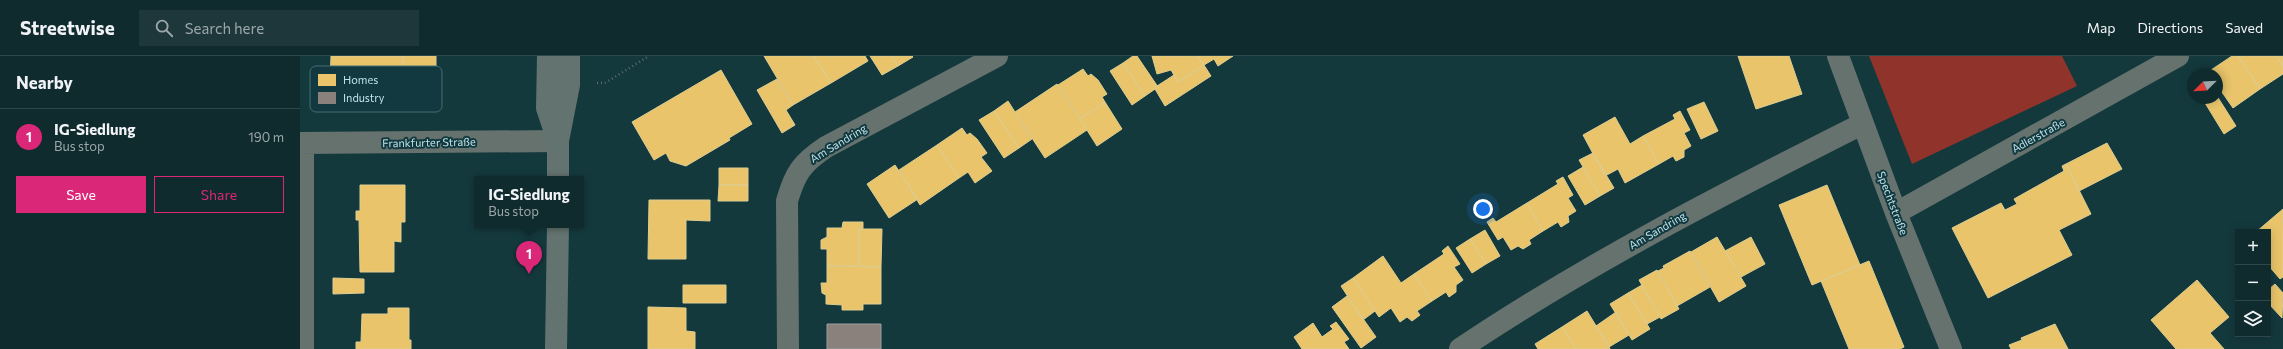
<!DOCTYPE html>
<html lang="en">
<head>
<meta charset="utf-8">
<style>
  body { margin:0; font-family:Commissioner,sans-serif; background:#1d373a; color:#f1f3f6 }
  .controls { position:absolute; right:12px; bottom:12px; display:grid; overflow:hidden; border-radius:0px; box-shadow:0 2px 10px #0003 }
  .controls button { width:36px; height:36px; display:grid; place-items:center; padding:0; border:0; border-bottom:1px solid #2f474a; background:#0f2b2e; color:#f1f3f6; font:20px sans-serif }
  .compass { position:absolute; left:1887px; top:12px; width:36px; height:36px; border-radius:50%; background:#0f2b2e; box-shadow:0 2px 10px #0003; rotate:246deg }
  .you { position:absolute; left:1183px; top:153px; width:14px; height:14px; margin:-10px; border:3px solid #fff; border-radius:50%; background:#1a73e8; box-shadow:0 0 0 6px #1a73e833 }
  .badge { display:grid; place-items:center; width:26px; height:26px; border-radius:50%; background:#db2777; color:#fff; font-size:13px; font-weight:700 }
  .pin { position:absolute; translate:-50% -33px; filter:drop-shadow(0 1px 2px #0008) }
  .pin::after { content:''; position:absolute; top:21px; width:14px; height:12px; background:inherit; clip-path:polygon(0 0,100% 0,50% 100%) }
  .popup { position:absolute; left:174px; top:120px; width:110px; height:52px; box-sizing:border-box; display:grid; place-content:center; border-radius:0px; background:#0f2b2e; filter:drop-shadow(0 1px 3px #0005); font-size:13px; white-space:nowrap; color:#9ba7aa }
  .popup b { font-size:15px; color:#f1f3f6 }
  .popup::after { content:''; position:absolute; left:50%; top:100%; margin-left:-8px; border:8px solid transparent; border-top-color:#0f2b2e }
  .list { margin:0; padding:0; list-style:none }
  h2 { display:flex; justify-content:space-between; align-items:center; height:52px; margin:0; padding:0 16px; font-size:17px }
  h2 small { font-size:13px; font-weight:400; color:#9ba7aa }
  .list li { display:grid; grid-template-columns:26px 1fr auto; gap:12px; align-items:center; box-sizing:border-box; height:56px; padding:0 16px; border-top:1px solid #2f474a }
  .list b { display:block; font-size:15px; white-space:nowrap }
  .list p { margin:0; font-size:13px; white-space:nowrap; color:#9ba7aa }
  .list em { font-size:13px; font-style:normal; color:#9ba7aa }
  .actions { display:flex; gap:8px; padding:12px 16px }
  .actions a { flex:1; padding:9px 0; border:1px solid #db2777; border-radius:0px; text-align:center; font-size:14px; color:#db2777 }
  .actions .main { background:#db2777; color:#fff }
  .icon { flex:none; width:22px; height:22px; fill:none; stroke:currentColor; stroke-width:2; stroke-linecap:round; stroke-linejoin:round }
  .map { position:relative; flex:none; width:1983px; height:293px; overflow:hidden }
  header { display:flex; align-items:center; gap:24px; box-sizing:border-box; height:56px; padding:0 20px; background:#0f2b2e; border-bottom:1px solid #2f474a }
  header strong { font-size:19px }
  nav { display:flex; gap:22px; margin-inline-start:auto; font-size:14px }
  .search { width:280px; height:36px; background:#1d373a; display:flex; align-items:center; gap:10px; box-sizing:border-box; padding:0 14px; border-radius:0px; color:#9ba7aa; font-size:15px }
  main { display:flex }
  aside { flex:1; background:#0f2b2e }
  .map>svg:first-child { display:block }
</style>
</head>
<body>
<header>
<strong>Streetwise</strong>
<div class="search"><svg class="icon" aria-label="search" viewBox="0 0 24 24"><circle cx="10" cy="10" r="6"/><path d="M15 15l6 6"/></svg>Search here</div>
<nav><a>Map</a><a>Directions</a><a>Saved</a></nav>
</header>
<main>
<aside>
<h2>Nearby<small></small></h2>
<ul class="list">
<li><span class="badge">1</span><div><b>IG-Siedlung</b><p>Bus stop</p></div><em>190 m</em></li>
</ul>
<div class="actions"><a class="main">Save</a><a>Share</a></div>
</aside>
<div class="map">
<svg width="1983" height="293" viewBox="0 0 1983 293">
  <rect width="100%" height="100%" fill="#14393d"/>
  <path fill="#90332a" d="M1569,0h193l15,30 -165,78z"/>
  <path fill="#e9c46a" stroke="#ddcd90" d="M31,0h72v29l-73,-1z
    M103,0h33v46h-33z
    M464,0h50l17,27 -38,22z
    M514,0h51l3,5 -37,22z
    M570,0h22l6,10 -16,9z
    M592,0h20l1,1 -15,9z
    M833,0h4l21,31 -13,9 -22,-33z
    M852,0h46l6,9 -26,17 -7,-12 -14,4z
    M898,0h35l-15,10 -4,-7 -10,6z
    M1438,0h51l13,38 -46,15z
    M1932,0h6l22,33 -27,19 -16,-23v-11h-7l-2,-2z
    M1938,0h38l7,10v8l-23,15z
    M1976,0h7v10z
    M823,7l22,33 -13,9 -22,-34z
    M904,9l7,11 -46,30 -10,-17 2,-3 17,-11 4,7z
    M783,13l5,7 3,-2 7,6 9,14 -5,3 3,5 -25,17 -22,-34z
    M421,14l31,54 -23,14 1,2 -44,26 -16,-5 -4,-8 -12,7 -22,-38z
    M477,23l16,26 -7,5 9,15 -13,8 -25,-43z
    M30,28l73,1v19l-73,-1z
    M757,28l30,46 -42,28 -30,-46z
    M1917,40l19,30 -12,8 -22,-36h15z
    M708,45l24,38 -13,9 -25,-37z
    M805,46l17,27 -25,17 -17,-27z
    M1404,46l14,29 -17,8 -14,-30z
    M694,55l25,37 -15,10 -25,-38z
    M1380,55l10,19 -6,3 7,13 -7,4v7l-8,4 -3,-5 -14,8 -16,-28 32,-17 -2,-4z
    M1315,61l15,27 13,-8 16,28 -34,19 -7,-14 -13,7 -22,-41z
    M662,72l5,7 3,-2 7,6 10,14 -6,4 11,14 -17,12 -7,-11 -9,6 -22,-33z
    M1807,87l15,26 -43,22 -13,-27z
    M637,89l22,33 -39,27 -21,-35z
    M1293,97l21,35 -14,8 -21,-36z
    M1766,108l25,50 -32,16 13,25 -84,43 -36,-70 49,-25 4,7 12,-6 -3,-5 50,-28 -2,-5z
    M595,109l23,34 -29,19 -22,-34z
    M1283,111l17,29 -15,9 -17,-29z
    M419,112h29v17h-29z
    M1263,121l10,18 -5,3 8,13 -8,5 1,6 -8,5 -3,-5 -15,9 -16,-28 31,-19 -2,-3z
    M60,129h45v37h-4v20l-7,-1v31h-34l-1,-52h-3v-9h4z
    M419,129h29v16h-30z
    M1527,129l33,80 -48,20 -33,-80z
    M349,144h61v21l-24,-1v39h-38z
    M1227,147l16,28 -14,9 2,4 -8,5 -5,-3 -7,4 -8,-13 -5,3 -11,-18 6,-4 3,4z
    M1983,153v68l-3,2 -12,-14v-33h-12z
    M543,166h20v7h-4v37h-32v-17h-6v-9l6,-3v-9h15z
    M559,173h23l-1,38 -22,-1z
    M1185,174l15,26 -14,8 -16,-25z
    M1417,181l29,49 -27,16 -28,-50z
    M1451,181l14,27 -24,13 -16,-26z
    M1170,183l16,25 -14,9 -16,-25z
    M1148,190l12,18 -6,3 9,13 -7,5v7l-7,5 -3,-5 -14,9 -18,-27 30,-20 -2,-3z
    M1390,195l20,36 -33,19 -19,-35 6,-3 -1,-2z
    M1083,200l18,27 13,-9 18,27 -15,10 3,4 -8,6 -5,-4 -7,5 -9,-14 -12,9 -26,-39z
    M1569,205l35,86 -4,2h-51l-28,-68z
    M527,210l54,1v37h-18v6h-21v-5l-16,-1v-9l-4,-2 -1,-10h6z
    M1357,214l22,39 -18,10 -22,-39z
    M33,222l31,1v14l-31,1z
    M1053,222l22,33 -12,9 -22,-34z
    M1897,224l32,37 -19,16 14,16h-48l-25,-29z
    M1975,228l8,9 -1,25 -14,-15v-13z
    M383,229h43v18h-43z
    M1342,229l18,32 -13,7 -19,-31z
    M1328,237l22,36 -18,11 -22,-36z
    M1047,240l29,41 -15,11 -29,-41z
    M348,251l38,1v23l9,1v17h-47z
    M88,252h21v32h2v9h-55v-7h5l1,-28h26z
    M1287,255l22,36 1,2h-34l-14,-22z
    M1316,256l13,23 -20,12 -13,-21z
    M1036,266l13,17 -5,3 5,7h-47l-8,-12 19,-14 9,14 11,-8 -3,-3z
    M1755,268l13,25h-57l-2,-4 13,-5 -1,-2z
    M1262,271l14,22h-38l-3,-5z"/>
  <path fill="#8a817c" stroke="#9a9e9d" d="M527,268h54v25h-54z"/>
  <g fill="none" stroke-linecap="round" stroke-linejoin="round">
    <path stroke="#5b6a68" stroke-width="2.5" stroke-dasharray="1 3" stroke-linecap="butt" d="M297,27h8l44,-27"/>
    <path stroke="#66726d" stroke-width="22" d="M1538,0l58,157 55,136
      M0,87l258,-2
      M1596,157l282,-157
      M3,293v-206
      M488,293l-1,-148c8,-28 15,-38 39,-54l171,-91
      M1160,293c128,-86 265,-156 402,-225"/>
    <path stroke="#63736f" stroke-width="22" d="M248,0l-1,52 11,33
      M258,123v-38l11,-56v-29
      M256,293l2,-124"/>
  </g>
  <g text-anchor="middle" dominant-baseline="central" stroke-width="4" stroke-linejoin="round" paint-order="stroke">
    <g font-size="11" fill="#c0e3e9" stroke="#11393f">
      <text transform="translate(1738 79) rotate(-29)">Adlerstraße</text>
      <text transform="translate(129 86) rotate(-1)">Frankfurter Straße</text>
      <text transform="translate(538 87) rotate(-31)">Am Sandring</text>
      <text transform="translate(1593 147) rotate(69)">Spechtstraße</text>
      <text transform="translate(1357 174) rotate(-30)">Am Sandring</text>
    </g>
  </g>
  <rect x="10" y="10" width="132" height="46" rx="6" fill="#11393f" stroke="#466c72" stroke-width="1"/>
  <rect x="18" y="18" width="18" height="12" fill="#e9c46a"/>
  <rect x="18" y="36" width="18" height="12" fill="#8a817c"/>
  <g font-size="11" fill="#c0e3e9">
    <text x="43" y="28">Homes</text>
    <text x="43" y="46">Industry</text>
  </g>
</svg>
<div class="controls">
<button>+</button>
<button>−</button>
<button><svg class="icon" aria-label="layers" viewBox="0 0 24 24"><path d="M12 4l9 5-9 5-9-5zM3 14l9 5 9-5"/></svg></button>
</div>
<svg class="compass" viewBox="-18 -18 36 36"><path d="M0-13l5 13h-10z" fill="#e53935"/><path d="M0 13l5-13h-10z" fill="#9ba7aa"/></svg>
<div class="you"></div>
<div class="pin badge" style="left:229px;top:218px">1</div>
<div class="popup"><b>IG-Siedlung</b>Bus stop</div>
</div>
</main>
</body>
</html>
